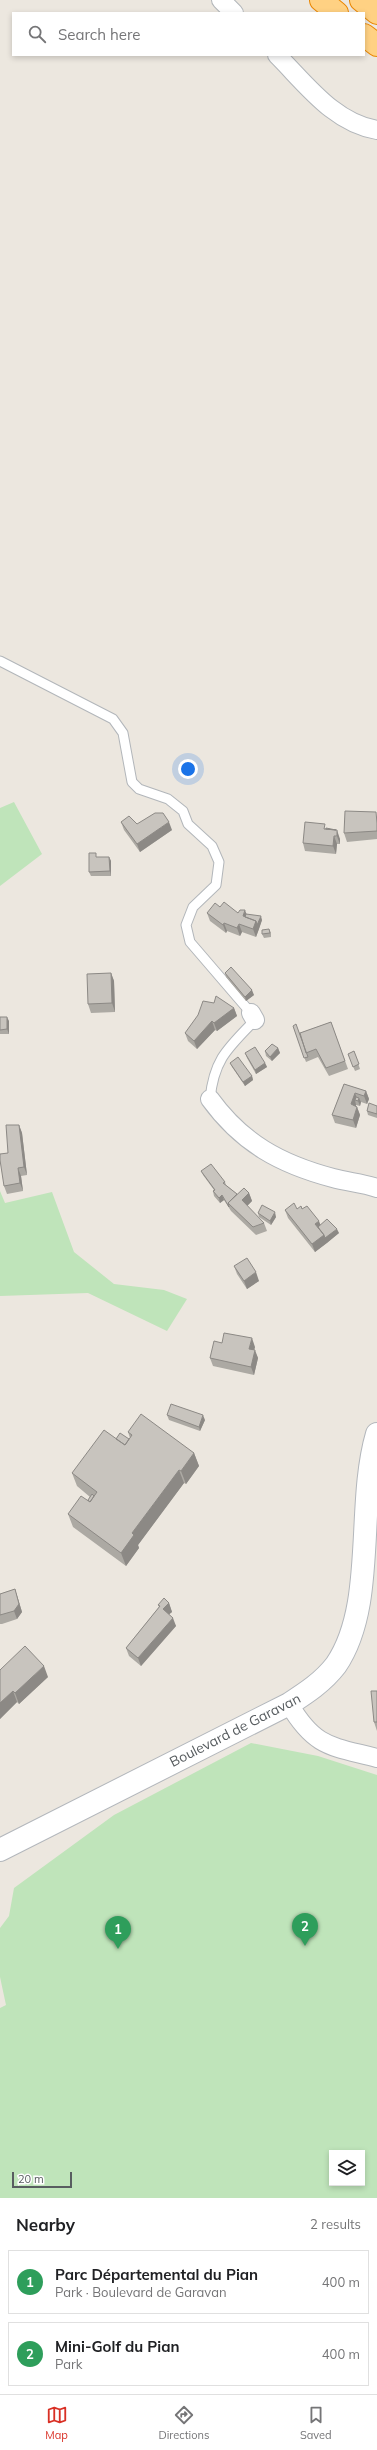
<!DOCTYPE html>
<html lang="en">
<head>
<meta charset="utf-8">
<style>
  body { margin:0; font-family:Mulish,sans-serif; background:#f6f6f6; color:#202124 }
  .controls { position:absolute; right:12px; bottom:12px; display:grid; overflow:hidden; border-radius:0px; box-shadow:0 2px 6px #0003 }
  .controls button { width:36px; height:36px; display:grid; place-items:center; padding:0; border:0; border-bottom:1px solid #e0e0e0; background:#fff; color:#202124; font:20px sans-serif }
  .scale { position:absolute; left:12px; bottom:10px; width:60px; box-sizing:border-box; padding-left:4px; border:2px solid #585d60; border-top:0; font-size:11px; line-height:14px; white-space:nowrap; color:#585d60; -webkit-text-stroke:3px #fff; paint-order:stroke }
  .you { position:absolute; left:188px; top:769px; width:14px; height:14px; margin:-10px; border:3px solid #fff; border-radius:50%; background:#1a73e8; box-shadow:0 0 0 6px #1a73e833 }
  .badge { display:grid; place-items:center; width:26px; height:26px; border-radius:50%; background:#d93025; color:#fff; font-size:13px; font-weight:700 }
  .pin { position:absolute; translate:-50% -33px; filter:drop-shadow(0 1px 2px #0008) }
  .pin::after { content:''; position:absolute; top:21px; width:14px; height:12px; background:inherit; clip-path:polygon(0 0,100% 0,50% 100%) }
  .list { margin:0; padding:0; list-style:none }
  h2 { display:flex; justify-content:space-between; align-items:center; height:52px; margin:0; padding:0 16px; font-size:17px }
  h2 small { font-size:13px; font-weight:400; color:#757577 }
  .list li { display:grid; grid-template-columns:26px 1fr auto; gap:12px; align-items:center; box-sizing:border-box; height:64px; margin:0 8px 8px; padding:0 8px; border:1px solid #e0e0e0; border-radius:0px }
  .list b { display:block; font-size:15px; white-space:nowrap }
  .list p { margin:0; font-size:13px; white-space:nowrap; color:#757577 }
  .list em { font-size:13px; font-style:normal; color:#757577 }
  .icon { flex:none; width:22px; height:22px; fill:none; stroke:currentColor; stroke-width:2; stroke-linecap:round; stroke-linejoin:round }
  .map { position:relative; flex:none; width:377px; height:2198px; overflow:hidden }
  .search { position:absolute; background:#fff; box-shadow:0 2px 6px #0003; left:12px; right:12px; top:12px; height:44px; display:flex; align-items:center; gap:10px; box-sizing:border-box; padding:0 14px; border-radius:0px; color:#757577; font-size:15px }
  .sheet { height:196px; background:#fff }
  nav { display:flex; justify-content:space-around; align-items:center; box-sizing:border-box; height:56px; border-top:1px solid #e0e0e0; background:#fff; font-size:11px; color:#757577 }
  nav a { display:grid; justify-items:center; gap:2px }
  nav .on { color:#d93025 }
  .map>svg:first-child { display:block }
</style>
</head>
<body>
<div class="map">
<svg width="377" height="2198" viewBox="0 0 377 2198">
  <rect width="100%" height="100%" fill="#ece7df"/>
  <path fill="#bfe4ba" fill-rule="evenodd" d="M14,802l28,52 -42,32v-78z
    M0,1191l5,12 47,-11 22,60 40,32 50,6 23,9 -20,32 -79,-38 -88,3z
    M251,1743l67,13 59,19v423h-377v-190l6,-3 -6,-28v-49l9,-12 5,-28 100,-73zM332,2153h30v30h-30z"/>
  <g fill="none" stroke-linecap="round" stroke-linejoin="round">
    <defs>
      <path id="lane" d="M0,661l113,58 10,14 9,49 7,7 29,10 15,12 5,13 24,22 7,16 -3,23 -23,22 -7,18 4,17 61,71
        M210,1099c4,-40 18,-51 45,-79"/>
      <path id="street" d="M221,0l13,13
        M277,55c29,29 57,68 100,75
        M251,1013l4,7
        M210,1099c32,44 70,65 123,79 14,4 30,5 44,10
        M289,1704c26,44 42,42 88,54"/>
      <path id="secondary" d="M0,1850l289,-146c17,-11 34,-22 47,-39 41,-60 20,-160 41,-231"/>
      <path id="highway" d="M321,0l16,13
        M361,0l16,13
        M364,35l13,10"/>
    </defs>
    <use href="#lane" stroke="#b2b6ba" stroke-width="11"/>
    <use href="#street" stroke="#b2b6ba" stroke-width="20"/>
    <use href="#secondary" stroke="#b3b7bc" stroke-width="24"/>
    <use href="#highway" stroke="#ea8600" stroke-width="24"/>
    <use href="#lane" stroke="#fff" stroke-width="9"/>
    <use href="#street" stroke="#fff" stroke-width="18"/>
    <use href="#secondary" stroke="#fff" stroke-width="22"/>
    <use href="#highway" stroke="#ffd183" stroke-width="22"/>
  </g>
  <path fill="#aca9a3" d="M377,816v23l-30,3 -3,-9z
    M121,822l16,2 35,6 -32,22 -16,-22z
    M326,828l14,11v5h-3l-1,10 -31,-3 -2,-8z
    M109,857l2,4v15h-20l-2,-4z
    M220,907l18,6 8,1 16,6 -6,17 -14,-5 -2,4 -13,-5 -1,2 -16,-12 -3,-8z
    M269,929l2,4v4l-7,1 -2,-4z
    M111,973l3,8 1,31 -24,1 -3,-9z
    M225,973l29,22 -8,6 -20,-24z
    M234,1008l3,8 -20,15 -2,-1 -18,19 -9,-8 -3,-8z
    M0,1017l9,4v13h-9z
    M331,1022l17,47 -19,7 -11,-19 -12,5 -13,-36 7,7z
    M278,1048l2,5 -8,8 -6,-5 -1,-5z
    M354,1051l6,18 -5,2 -7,-17z
    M245,1053l20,10 2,4 -11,7 -9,-16z
    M230,1063l22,13 1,4 -8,6 -13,-19z
    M344,1084l22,7 3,8 -2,5 -6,-2 -1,4 -4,-1v1l1,1 3,8 -4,13 -21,-5 -3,-8z
    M377,1106v12l-9,-3 -1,-4z
    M19,1125l3,8 5,42 -6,1 2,15 -16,3 -3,-8z
    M201,1171l24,11 1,3 11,9 12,-1 3,8 -5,5 17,17 3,8 -11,4 -25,-24 -7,-11 -4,3 -6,-7 -1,-5 1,-1 -11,-15z
    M297,1209h5l19,16 18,8 -24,19 -27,-34 -3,-8z
    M258,1213l18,4 -5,8 -12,-8z
    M234,1266l25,15 -12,8 -10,-15z
    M222,1343l33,4 -1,3 4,8 -4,17 -41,-9 -3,-8z
    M167,1415l38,5 -5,11 -31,-11z
    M128,1432l66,21 5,13 -13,18 -2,-1 -46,62 1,3 -13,18 -53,-39 -5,-13 20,-14 2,-3 -13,-11 -5,-13 44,-34h13l1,-1z
    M15,1589l7,23 -5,7 -15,5h-2v-30z
    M169,1603l3,9 -3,2 7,12 -35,40 -12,-10 -3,-8 33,-41 -1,-2z
    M0,1670l48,7 -29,27 -2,-2 -17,17z
    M377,1691v40l-3,-9z"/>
  <path fill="#8c8985" d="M169,822l3,8 -32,22 -3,-8z
    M337,830l3,9v5l-4,-10z
    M334,836l3,8 -1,10 -3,-8z
    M109,857l2,4v15l-1,-5z
    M245,910l3,8 -5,-2z
    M261,916l1,4 -3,9 -2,-4z
    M256,921l3,8 -3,8 -3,-8z
    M224,923l3,8 -1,2 -3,-8z
    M239,924l3,8 -2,4 -3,-8z
    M111,973l3,8 1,31 -3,-9z
    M252,990l2,5 -8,6 -1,-4z
    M234,1008l3,8 -20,15 -3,-8z
    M7,1017l2,4v13l-2,-5z
    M212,1021l3,9 -18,19 -3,-8z
    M278,1048l2,5 -8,8 -2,-4z
    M265,1063l2,4 -11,7 -1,-4z
    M252,1076l1,4 -8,6 -2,-4z
    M366,1091l3,8 -2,5 -3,-8z
    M355,1093l3,8 -3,-1 1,5 -2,7 -3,-8z
    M359,1098l2,4 -1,4 -2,-5z
    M357,1107l3,8 -4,13 -3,-8z
    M19,1125l3,8 5,42 -3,-8z
    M18,1168l3,8 2,15 -3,-8z
    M249,1193l3,8 -7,7 -3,-8z
    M222,1195l2,5 -4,3 -1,-5z
    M275,1212l1,5 -5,8 -1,-4z
    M319,1221l3,8 -3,2 -4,-7z
    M337,1229l2,4 -12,10 -2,-5z
    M324,1235l3,8 -12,9 -3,-8z
    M256,1272l3,9 -12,8 -3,-8z
    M252,1338l3,9 -3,10 -3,-8z
    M255,1350l3,8 -4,17 -3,-8z
    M203,1415l2,5 -5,11 -1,-4z
    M194,1453l5,13 -13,18 -5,-13z
    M179,1470l5,13 -46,62 1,3 -13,18 -5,-13 11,-20z
    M15,1589l7,23 -5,7 -3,-8z
    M169,1603l3,9 -6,5 -3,-8z
    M173,1618l3,8 -35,40 -3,-8z
    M44,1666l4,11 -29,27 -4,-11z
    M13,1691l4,11 -17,17v-16z"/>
  <path fill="#c8c4be" stroke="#8c8985" d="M345,811l31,1 1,11v8l-33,2z
    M155,813h8l6,9 -32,22 -16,-22 8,-6 8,8z
    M305,822l20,2 -1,5 13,1v6h-3l-1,10 -30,-3z
    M326,828l10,2 -10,-1z
    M89,853h7v4h13l1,14 -21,1z
    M224,902l14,11 2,-3h5l-2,6 13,5 -3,8 -14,-5 -2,4 -13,-5 -1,2 -16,-12 8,-10 5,4z
    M246,914l15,2 -4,9 -1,-4 -11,-4z
    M269,929l1,4 -8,1v-4z
    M231,967l21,23 -7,7 -20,-24z
    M111,973l1,30 -24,1 -1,-30z
    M216,996l18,12 -20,15 -2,-2 -18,20 -9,-8 13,-18 5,-14 11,2z
    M0,1017h7v12l-7,1z
    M331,1022l14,39 -19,7 -10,-19 -10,4 -6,-20z
    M296,1024l12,33 -4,1 -11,-32z
    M272,1044l6,4 -8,9 -5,-6z
    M255,1047l10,16 -10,7 -10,-17z
    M354,1051l5,13 -6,3 -5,-13z
    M238,1057l14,19 -9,6 -13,-19z
    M344,1084l22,7 -2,5 -9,-3 -4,11 6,3 -4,13 -21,-5z
    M356,1097l3,1 -1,3 -3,-1z
    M369,1103l8,3v8l-10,-3z
    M6,1125h13l5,42 -6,1 2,15 -16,3 -4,-26v-6l8,-1z
    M211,1164l14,18 -2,1 14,11 -9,9 1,4 -7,-12 -3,3 -6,-7 2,-1 -14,-19z
    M244,1188l5,5 -7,7 22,23 -11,4 -25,-24z
    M294,1203l3,6 4,-3 1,3 5,-3 12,15 -4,3 9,11 -12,9 -27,-34z
    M262,1205l13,7 -5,9 -12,-8z
    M327,1219l10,10 -12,9 -1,-3 -6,-8z
    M247,1258l9,14 -12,9 -10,-15z
    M224,1333l28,5 -3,11 6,1 -4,17 -41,-9 4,-17 8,2z
    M171,1404l32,11 -4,12 -32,-12z
    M141,1414l53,39 -13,18 -2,-1 -47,63 2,2 -13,18 -53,-39 13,-18 9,6 7,-10 -25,-19 32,-43 21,15 7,-10 -4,-3z
    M120,1433l9,6 -4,6 -9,-6z
    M92,1494l2,2 -4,6 -2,-2z
    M15,1589l4,15 -5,7 -14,4v-21z
    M164,1598l5,5 -6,6 10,9 -35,40 -12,-10 34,-42 -2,-1z
    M25,1646l19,20 -29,27 -2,-2 -13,12v-33z
    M371,1691h6v31h-3z"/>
  <g text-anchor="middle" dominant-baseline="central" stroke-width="4" stroke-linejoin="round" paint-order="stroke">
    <g font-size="14" fill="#585d60" stroke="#fff">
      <text transform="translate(235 1730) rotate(-27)">Boulevard de Garavan</text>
    </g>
  </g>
</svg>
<div class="controls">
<button><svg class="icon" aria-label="layers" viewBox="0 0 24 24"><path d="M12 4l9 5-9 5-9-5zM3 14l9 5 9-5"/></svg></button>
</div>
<div class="scale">20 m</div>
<div class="you"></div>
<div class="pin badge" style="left:118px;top:1949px;background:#2e9e5b">1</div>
<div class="pin badge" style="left:305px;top:1946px;background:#2e9e5b">2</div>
<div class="search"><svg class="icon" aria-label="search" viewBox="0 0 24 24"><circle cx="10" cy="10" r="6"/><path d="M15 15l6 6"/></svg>Search here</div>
</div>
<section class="sheet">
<h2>Nearby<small>2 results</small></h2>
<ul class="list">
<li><span class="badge" style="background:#2e9e5b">1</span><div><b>Parc Départemental du Pian</b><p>Park · Boulevard de Garavan</p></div><em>400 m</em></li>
<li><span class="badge" style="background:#2e9e5b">2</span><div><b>Mini-Golf du Pian</b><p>Park</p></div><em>400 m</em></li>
</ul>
</section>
<nav>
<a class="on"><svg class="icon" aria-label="map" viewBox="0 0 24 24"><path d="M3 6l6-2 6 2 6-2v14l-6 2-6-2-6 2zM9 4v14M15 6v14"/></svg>Map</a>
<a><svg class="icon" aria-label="directions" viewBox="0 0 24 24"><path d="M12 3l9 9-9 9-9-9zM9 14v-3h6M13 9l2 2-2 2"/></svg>Directions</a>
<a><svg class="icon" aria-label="saved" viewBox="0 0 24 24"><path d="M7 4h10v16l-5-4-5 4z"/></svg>Saved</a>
</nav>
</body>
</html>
